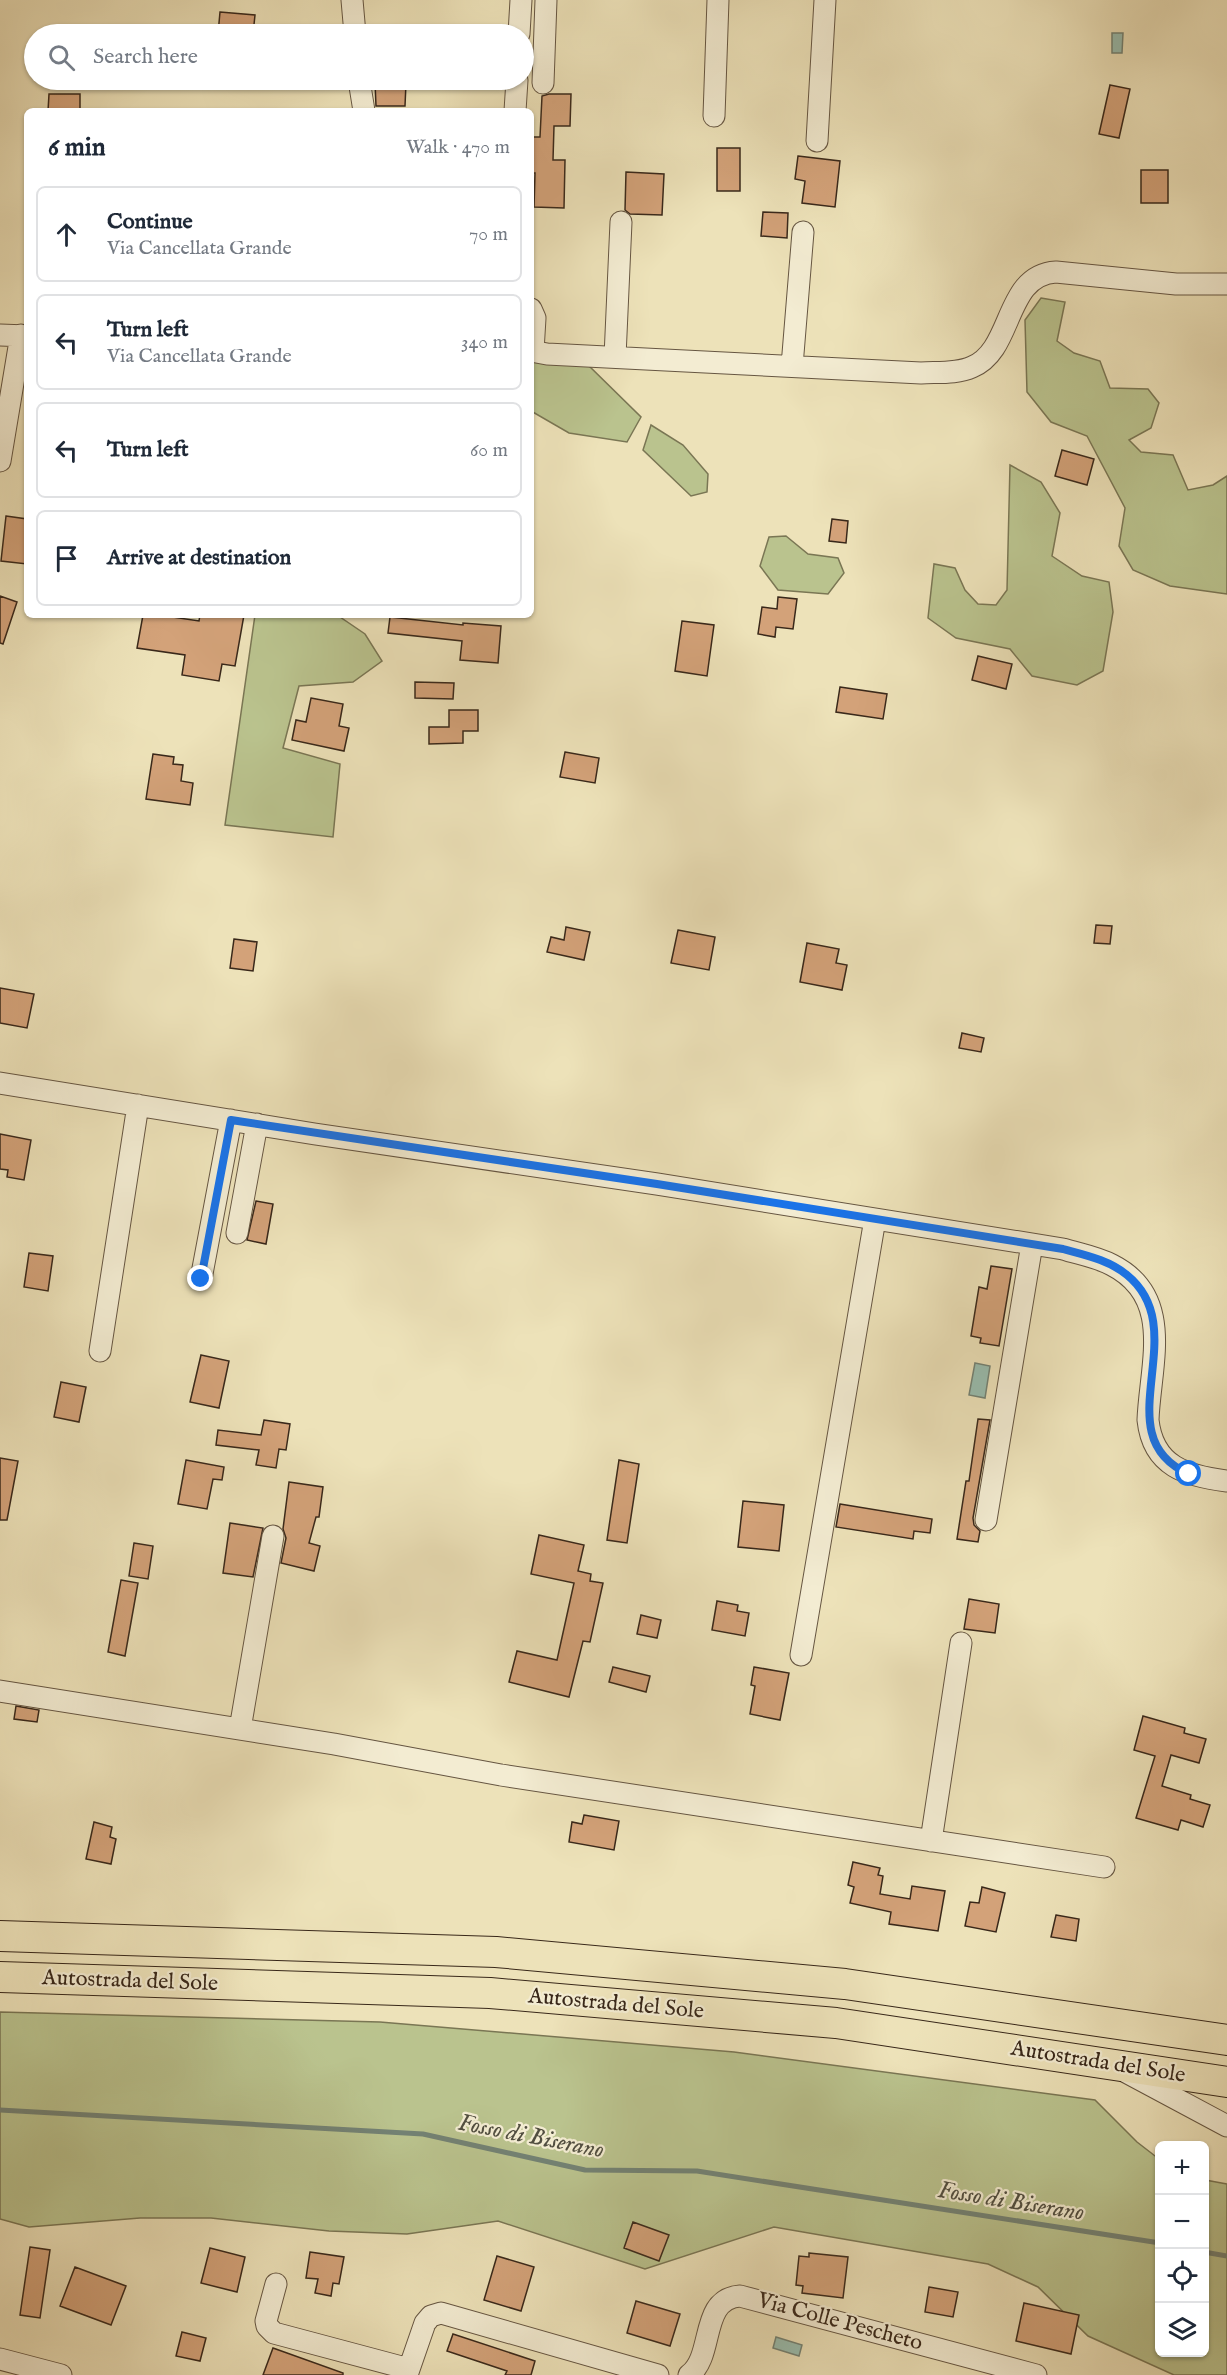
<!DOCTYPE html>
<html lang="en">
<head>
<meta charset="utf-8">
<style>
  body { margin:0; font-family:"IM FELL English",serif; background:#f6f6f7; color:#1f2937 }
  .controls { position:absolute; right:18px; bottom:18px; display:grid; overflow:hidden; border-radius:9px; box-shadow:0 2px 4px #0004 }
  .controls button { width:54px; height:54px; display:grid; place-items:center; padding:0; border:0; border-bottom:2px solid #e0e1e3; background:#fff; color:#1f2937; font:30px sans-serif }
  .stop { position:absolute; width:18px; height:18px; margin:-14px; border:4px solid #1a73e8; border-radius:50%; background:#fff }
  .stop.end { background:#1a73e8; border-color:#fff; box-shadow:0 2px 6px #0008 }
  .list { margin:0; padding:0; list-style:none }
  h2 { display:flex; justify-content:space-between; align-items:center; height:78px; margin:0; padding:0 24px; font-size:26px }
  h2 small { font-size:20px; font-weight:400; color:#747a83 }
  .list li { display:grid; grid-template-columns:39px 1fr auto; gap:18px; align-items:center; box-sizing:border-box; height:96px; margin:0 12px 12px; padding:0 12px; border:2px solid #e0e1e3; border-radius:9px }
  .list b { display:block; font-size:22px; white-space:nowrap }
  .list p { margin:0; font-size:20px; white-space:nowrap; color:#747a83 }
  .list em { font-size:20px; font-style:normal; color:#747a83 }
  .icon { flex:none; width:33px; height:33px; fill:none; stroke:currentColor; stroke-width:2; stroke-linecap:round; stroke-linejoin:round }
  .map { position:relative; flex:none; width:1227px; height:2375px; overflow:hidden }
  .search { position:absolute; background:#fff; box-shadow:0 2px 4px #0004; left:24px; top:24px; width:510px; height:66px; display:flex; align-items:center; gap:15px; box-sizing:border-box; padding:0 21px; border-radius:33px; color:#747a83; font-size:22px }
  .panel { position:absolute; background:#fff; box-shadow:0 2px 4px #0004; left:24px; top:108px; width:510px; height:510px; border-radius:9px }
  .map>svg:first-child { display:block }
</style>
</head>
<body>
<div class="map">
<svg width="1227" height="2375" viewBox="0 0 1227 2375">
  <rect width="100%" height="100%" fill="#ede2b9"/>
  <filter id="stains"><feTurbulence type="fractalNoise" baseFrequency=".00333" numOctaves="4"/><feColorMatrix values="0 0 0 0 .2 0 0 0 0 .09 0 0 0 0 .02 0 0 0 .5 -.17"/></filter>
  <radialGradient id="worn" r=".72"><stop offset=".6" stop-color="#630" stop-opacity="0"/><stop offset="1" stop-color="#630" stop-opacity=".3"/></radialGradient>
  <path fill="#bac38e" stroke="#7a7654" stroke-width="1.5" d="M1041,298l24,4 -8,39 17,12 26,8 10,27 38,1 11,14 -8,25 -22,12 12,12 32,3 15,35 25,-5 14,-9v118l-57,-8 -37,-16 -14,-24 6,-38 -38,-72 -36,-14 -24,-30 -2,-72z
    M531,359l56,5 54,53 -14,25 -58,-9 -38,-22z
    M651,425l32,20 25,29 -1,18 -16,4 -48,-46z
    M1010,465l31,17 19,31 -8,43 30,20 27,6 4,30 -10,59 -26,14 -45,-9 -22,-27 -54,-11 -28,-20 6,-54 21,4 10,22 13,14 18,1 11,-15z
    M786,536l22,18 30,4 6,15 -16,21 -50,-4 -18,-24 9,-29z
    M255,615h82l28,19 17,27 -29,21 -54,4 -16,62 57,16 -7,73 -108,-12z
    M0,2012l380,10 354,30 361,48 42,42 22,17 1,193h44l1,-172 22,4v191h-53l-86,-39 -50,-49 -50,-23 -214,-37 -129,42 -147,-48 -91,13 -78,-3 -118,-13h-71l-111,9 -29,-8z"/>
  <path fill="#99beb0" stroke="#738274" stroke-width="1.5" d="M1112,33h11l-1,20h-10z
    M975,1363l15,3 -5,32 -16,-3z
    M776,2337l26,8 -3,11 -26,-8z"/>
  <g fill="none" stroke-linecap="round" stroke-linejoin="round">
    <path stroke="#738274" stroke-width="5" d="M0,2110l423,24 162,36 112,1 463,72
      M1204,2252l23,4"/>
  </g>
  <path fill="#d3a279" stroke="#39281a" stroke-width="1.5" d="M220,12l35,3 -2,19h-35z
    M375,82l31,1 -1,23h-29z
    M1110,85l20,4 -11,49 -20,-4z
    M49,94h31v17h-32z
    M549,94h22l-1,32h-16l-1,34h12l-1,48 -30,-1 1,-34h-4v-36h9l2,-41z
    M717,148h23v43h-23z
    M798,156l42,5 -5,46 -33,-4 3,-22 -10,-2z
    M1141,170h27v33h-27z
    M626,172l38,2 -2,41 -32,-1 -5,-4z
    M763,212l25,1 -1,25 -26,-2z
    M1062,450l32,9 -7,26 -32,-9z
    M6,516l21,3v45l-26,-3z
    M832,519l16,2 -2,22 -17,-2z
    M0,596l17,6 -14,42 -3,-1z
    M778,597l19,2 -4,30 -17,-2 -1,10 -17,-3 4,-27 15,2z
    M143,615h16l40,6 1,-6h44l-9,51 -13,-2 -3,17 -37,-6 3,-20 -48,-7z
    M390,617l73,8v-2l38,3 -3,37 -38,-3 2,-19 -74,-8z
    M682,621l32,4 -7,51 -32,-5z
    M978,656l34,8 -6,25 -34,-9z
    M415,682l39,1 -1,16 -38,-1z
    M840,687l47,7 -4,25 -47,-7z
    M311,698l32,6 -4,22 10,2 -5,23 -52,-11 4,-20 10,2z
    M449,710h29v21h-15v12l-34,1v-17h20z
    M565,752l34,6 -4,25 -35,-6z
    M153,754l21,3 -1,7 10,1 -2,16 12,2 -3,22 -44,-6z
    M1096,925l16,1 -2,18 -16,-1z
    M566,927l24,5 -6,28 -37,-8 4,-15 13,3z
    M678,930l37,7 -6,33 -38,-7z
    M234,939l23,3 -4,29 -23,-3z
    M807,943l32,6 -3,14 11,2 -5,25 -42,-8z
    M0,988l34,6 -7,34 -27,-5z
    M962,1033l22,5 -3,14 -22,-4z
    M0,1134l31,6 -7,40 -17,-3 1,-7 -8,-1z
    M256,1201l17,3 -7,40 -19,-4z
    M29,1253l24,3 -5,35 -24,-4z
    M991,1266l21,3 -13,77 -19,-3 1,-5 -10,-2 8,-49 8,2z
    M201,1355l28,6 -10,47 -29,-6z
    M61,1382l25,5 -7,35 -25,-5z
    M978,1419l12,1 -17,98 1,7 6,6 -2,11 -21,-3 9,-58h3z
    M264,1420l26,4 -4,26 -7,-1 -3,19 -20,-3 3,-15 -43,-5 2,-15 43,5z
    M0,1458l18,3 -11,59h-7z
    M186,1460l38,7 -2,13 -9,-1 -6,30 -29,-5z
    M619,1460l20,4 -12,79 -20,-3z
    M289,1482l34,5 -4,30h-3l-7,26 11,3 -6,25 -33,-8 5,-25 -3,-9z
    M743,1501l41,4 -5,46 -41,-4z
    M840,1504l92,15 -2,14 -16,-2 -1,8 -77,-12z
    M230,1523l33,5 -10,49 -30,-4z
    M539,1535l45,10 -6,26 13,3 -1,7 13,2 -13,59 -7,-1 -14,56 -60,-15 8,-31 40,9 17,-77 -43,-9z
    M134,1543l19,3 -5,33 -19,-3z
    M121,1580l17,3 -13,73 -17,-4z
    M969,1599l30,5 -4,29 -31,-4z
    M717,1601l21,4 -1,6 12,2 -4,23 -33,-6z
    M641,1615l20,5 -4,18 -20,-4z
    M613,1667l37,9 -4,16 -37,-10z
    M754,1667l35,6 -9,47 -30,-6 5,-28 -4,-1z
    M16,1706l23,4 -2,12 -23,-3z
    M1143,1716l42,12 -1,5 22,6 -7,24 -28,-8 -9,31 29,9 -1,4 20,6 -7,22 -22,-7 -3,10 -42,-12 19,-62 -21,-6z
    M584,1815l35,6 -5,29 -45,-8 3,-20 10,2z
    M94,1822l18,5 -2,10 6,2 -5,25 -25,-5z
    M853,1862l27,6 -2,7 5,1 -3,18 30,5 2,-13 33,5 -7,40 -49,-7 2,-12 -41,-9 4,-16 -6,-2z
    M982,1887l23,6 -9,39 -31,-6 5,-24 9,1z
    M1056,1915l23,4 -3,22 -25,-4z
    M633,2222l36,13 -10,26 -35,-13z
    M30,2247l20,3 -10,68 -20,-3z
    M210,2248l35,9 -8,35 -36,-9z
    M310,2252l34,5 -5,27 -6,-1 -2,13 -16,-3 3,-14 -12,-1z
    M809,2253l39,4 -5,41 -41,-5 1,-7 -7,-1 3,-29 10,1z
    M497,2256l37,11 -13,44 -37,-11z
    M75,2267l51,19 -15,39 -51,-19z
    M929,2287l29,5 -5,25 -28,-5z
    M636,2301l44,13 -10,32 -43,-13z
    M1024,2303l55,12 -8,39 -55,-13z
    M182,2332l24,6 -6,23 -24,-5z
    M453,2334l82,27 -4,14h-26l2,-4 -60,-20z
    M273,2348l70,25v2h-80z"/>
  <g fill="none" stroke-linecap="round" stroke-linejoin="round">
    <defs>
      <path id="minor" d="M352,0l3,34
        M519,34l2,-34
        M359,80l5,31
        M543,83l3,-83
        M515,111l2,-31
        M714,116l4,-116
        M817,141l8,-141
        M531,309l4,9 -2,33
        M0,335l27,1
        M531,351l16,3 374,19c16,-1 36,1 51,-6 42,-17 32,-92 84,-95l120,12h51
        M615,357l6,-135
        M792,366l11,-134
        M0,461l21,-126
        M0,1083l315,51 342,50 406,65c16,5 34,8 49,16 63,32 38,100 36,155 5,47 39,56 79,61
        M237,1233l20,-109
        M201,1279l30,-159
        M100,1351l38,-246
        M986,1520l46,-276
        M801,1655l74,-436
        M0,1691l334,53 167,31 603,92
        M240,1729l33,-193
        M931,1841l30,-198
        M1126,2072l101,54
        M276,2284l-10,37 1,5 7,7 135,36
        M0,2359l61,16
        M407,2375l18,-52 6,-7 10,-3 217,62
        M689,2375c26,-19 10,-76 51,-79l296,79"/>
      <path id="highway" d="M0,1936l496,16 349,32 382,56
        M0,1977l490,16 346,30 391,59"/>
    </defs>
    <use href="#minor" stroke="#665642" stroke-width="23"/>
    <use href="#highway" stroke="#39281a" stroke-width="32"/>
    <use href="#minor" stroke="#f3ecd2" stroke-width="21"/>
    <use href="#highway" stroke="#ede2b9" stroke-width="30"/>
  </g>
  <g fill="none" stroke-linecap="round" stroke-linejoin="round">
    <path stroke="#1a73e8" stroke-width="8" d="M201,1279l30,-159 426,64 406,65c22,6 46,11 64,26 69,56 -25,161 62,199"/>
  </g>
  <g text-anchor="middle" dominant-baseline="central" stroke-width="4.5" stroke-linejoin="round" paint-order="stroke">
    <g font-size="22" fill="#39281a" stroke="#f3ecd2">
      <text transform="translate(130 1981) rotate(2)">Autostrada del Sole</text>
      <text transform="translate(616 2004) rotate(5)">Autostrada del Sole</text>
      <text transform="translate(1098 2062) rotate(9)">Autostrada del Sole</text>
      <text transform="translate(840 2322) rotate(15)">Via Colle Pescheto</text>
    </g>
    <g font-size="24" font-style="italic" fill="#514e40" stroke="#f3ecd2">
      <text transform="translate(531 2137) rotate(11)">Fosso di Biserano</text>
      <text transform="translate(1011 2202) rotate(9)">Fosso di Biserano</text>
    </g>
  </g>
  <rect width="100%" height="100%" filter="url(#stains)"/>
  <rect width="100%" height="100%" fill="url(#worn)"/>
</svg>
<div class="controls">
<button>+</button>
<button>−</button>
<button><svg class="icon" aria-label="locate" viewBox="0 0 24 24"><circle cx="12" cy="12" r="6"/><path d="M12 2v4M12 18v4M2 12h4M18 12h4"/></svg></button>
<button><svg class="icon" aria-label="layers" viewBox="0 0 24 24"><path d="M12 4l9 5-9 5-9-5zM3 14l9 5 9-5"/></svg></button>
</div>
<div class="stop" style="left:1189px;top:1474px"></div>
<div class="stop end" style="left:201px;top:1279px"></div>
<div class="search"><svg class="icon" aria-label="search" viewBox="0 0 24 24"><circle cx="10" cy="10" r="6"/><path d="M15 15l6 6"/></svg>Search here</div>
<section class="panel">
<h2>6 min<small>Walk · 470 m</small></h2>
<ul class="list">
<li><svg class="icon" aria-label="ahead" viewBox="0 0 24 24"><path d="M12 20V5M6 11l6-6 6 6"/></svg><div><b>Continue</b><p>Via Cancellata Grande</p></div><em>70 m</em></li>
<li><svg class="icon" aria-label="left" viewBox="0 0 24 24"><path d="M17 20v-9H6M10 6l-5 5 5 5"/></svg><div><b>Turn left</b><p>Via Cancellata Grande</p></div><em>340 m</em></li>
<li><svg class="icon" aria-label="left" viewBox="0 0 24 24"><path d="M17 20v-9H6M10 6l-5 5 5 5"/></svg><div><b>Turn left</b></div><em>60 m</em></li>
<li><svg class="icon" aria-label="arrive" viewBox="0 0 24 24"><path d="M6 21V4h12l-3 4 3 4H6"/></svg><div><b>Arrive at destination</b></div></li>
</ul>
</section>
</div>
</body>
</html>
